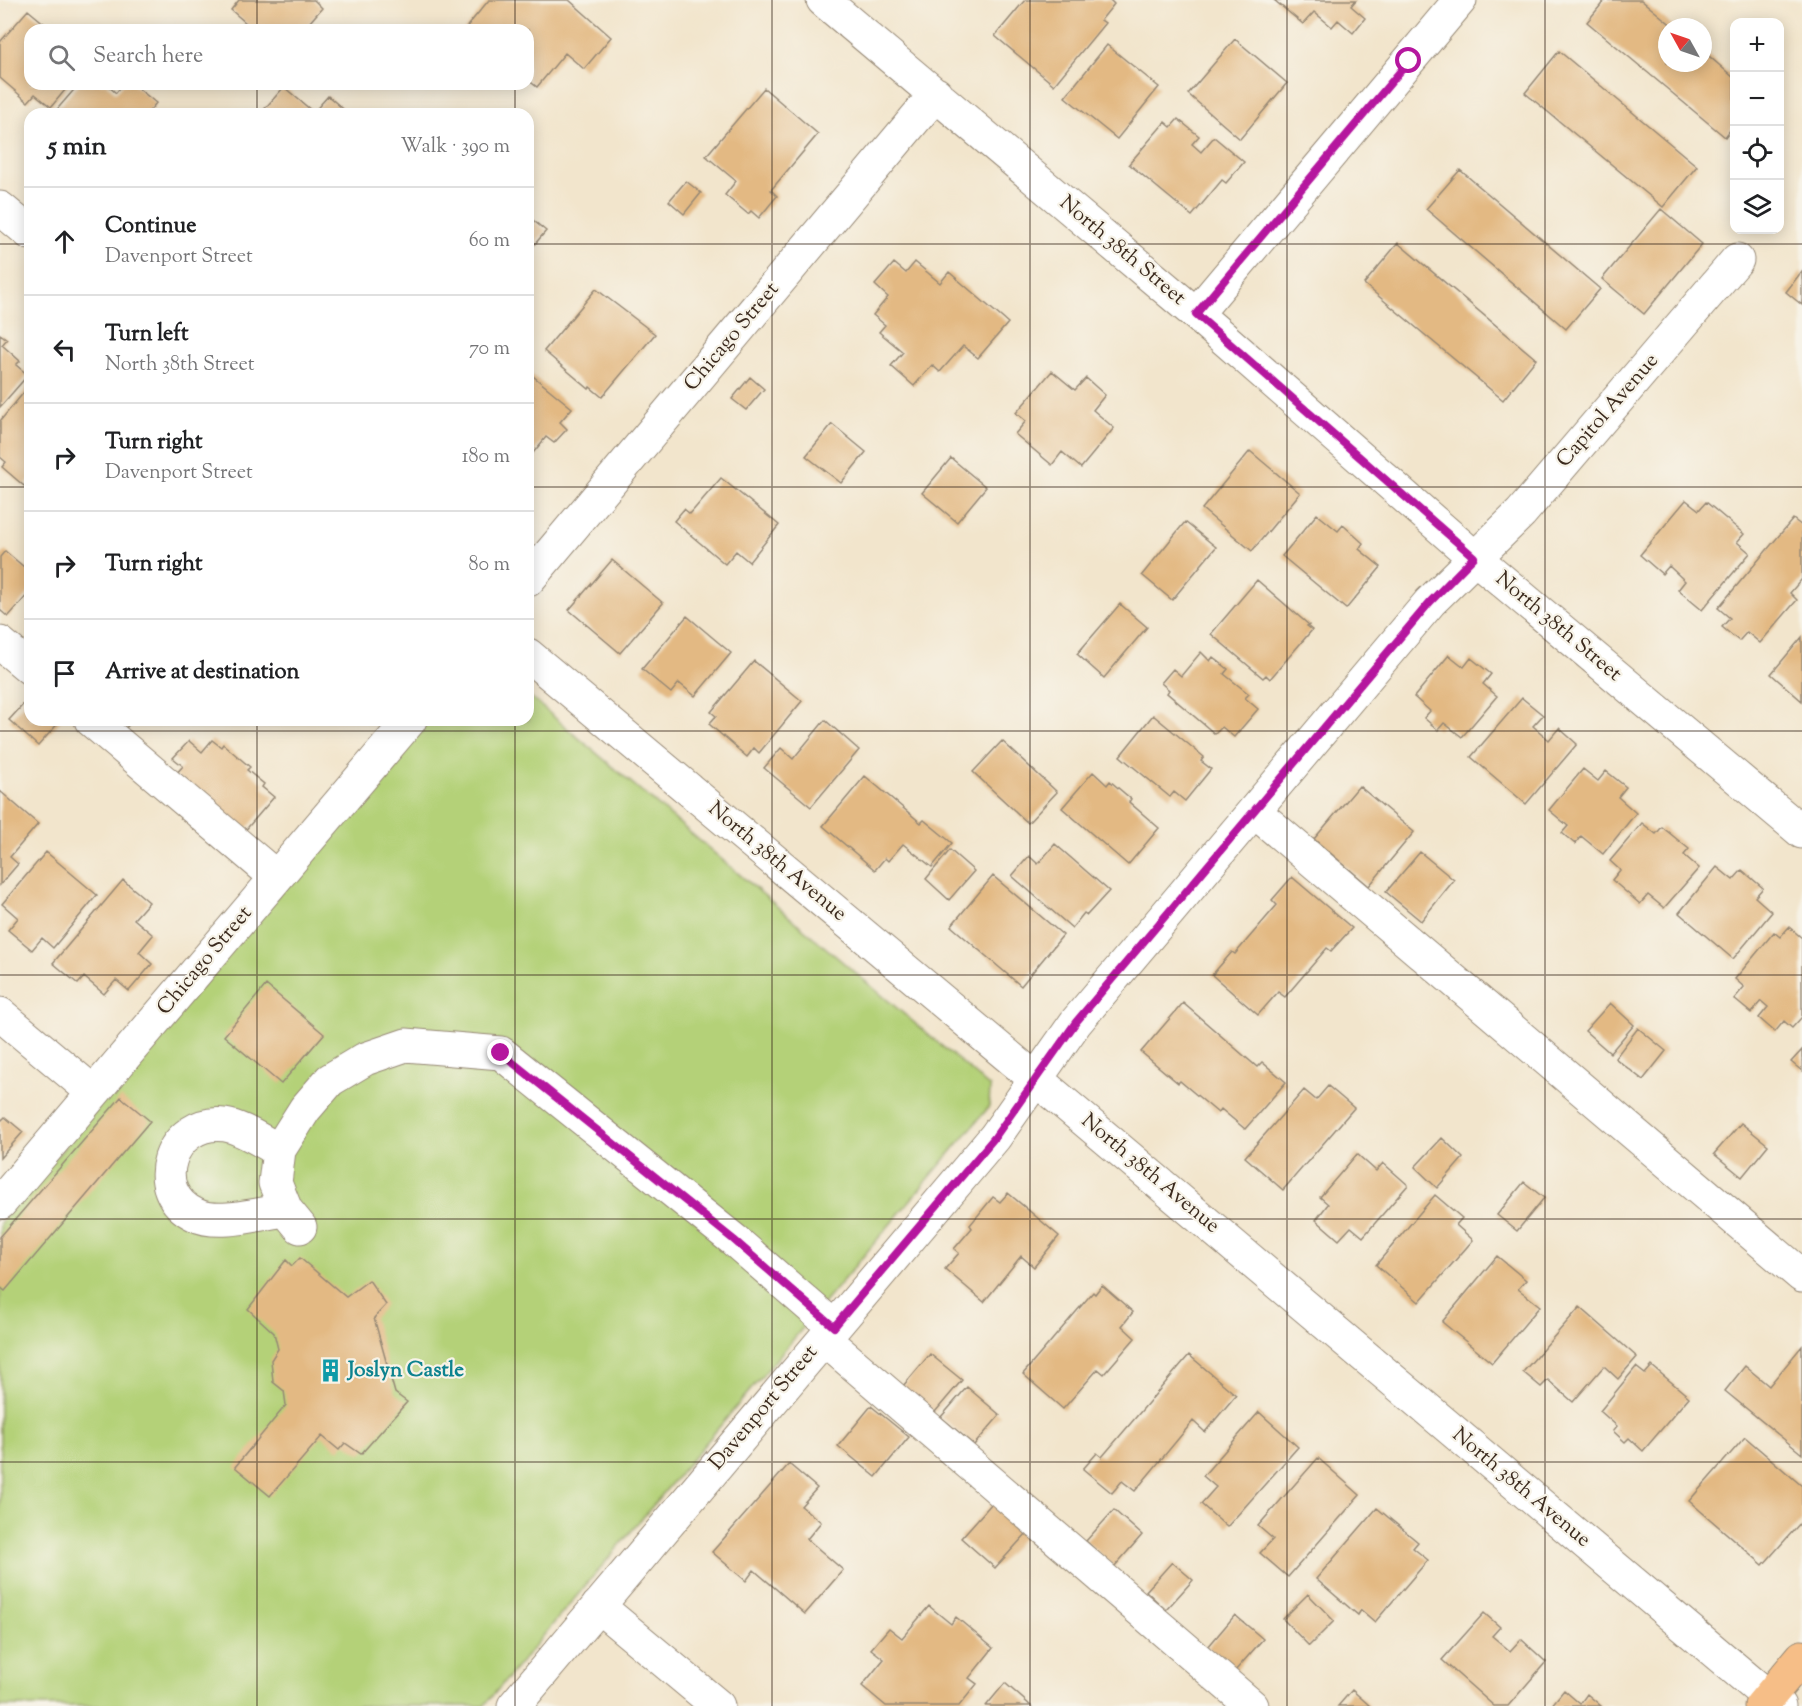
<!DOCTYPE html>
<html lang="en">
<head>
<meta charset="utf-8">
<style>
  body { margin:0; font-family:"Sorts Mill Goudy",serif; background:#f2f2f2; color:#202124 }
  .controls { position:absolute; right:18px; top:18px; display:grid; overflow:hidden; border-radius:12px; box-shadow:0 3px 15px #0003 }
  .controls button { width:54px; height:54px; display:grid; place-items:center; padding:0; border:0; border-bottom:2px solid #e0e0e0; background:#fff; color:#202124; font:30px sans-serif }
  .compass { position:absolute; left:1658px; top:18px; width:54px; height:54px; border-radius:50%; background:#fff; box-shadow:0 3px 15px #0003; rotate:310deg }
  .stop { position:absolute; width:18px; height:18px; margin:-14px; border:4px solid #b5179e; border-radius:50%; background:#fff }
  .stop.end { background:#b5179e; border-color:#fff; box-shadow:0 2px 6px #0008 }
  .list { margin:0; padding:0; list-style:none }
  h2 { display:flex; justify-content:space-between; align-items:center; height:78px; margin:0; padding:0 24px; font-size:26px }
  h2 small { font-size:20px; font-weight:400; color:#757577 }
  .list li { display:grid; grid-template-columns:39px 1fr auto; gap:18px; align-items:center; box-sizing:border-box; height:108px; padding:0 24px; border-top:2px solid #e0e0e0 }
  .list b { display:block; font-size:22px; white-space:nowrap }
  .list p { margin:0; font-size:20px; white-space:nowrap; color:#757577 }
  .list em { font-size:20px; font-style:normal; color:#757577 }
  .icon { flex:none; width:33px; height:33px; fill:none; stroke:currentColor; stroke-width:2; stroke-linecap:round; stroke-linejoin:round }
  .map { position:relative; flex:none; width:1802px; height:1706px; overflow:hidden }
  .search { position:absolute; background:#fff; box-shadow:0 3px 15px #0003; left:24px; top:24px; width:510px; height:66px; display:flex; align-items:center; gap:15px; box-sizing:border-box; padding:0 21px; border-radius:18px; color:#757577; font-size:22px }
  .panel { position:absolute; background:#fff; box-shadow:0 3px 15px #0003; left:24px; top:108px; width:510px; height:618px; border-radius:18px }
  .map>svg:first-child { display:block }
</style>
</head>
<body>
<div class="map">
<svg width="1802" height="1706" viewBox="0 0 1802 1706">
  <rect width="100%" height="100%" fill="#f7f3e8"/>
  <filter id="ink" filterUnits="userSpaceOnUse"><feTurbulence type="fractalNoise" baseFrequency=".0167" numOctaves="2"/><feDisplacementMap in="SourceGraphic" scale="12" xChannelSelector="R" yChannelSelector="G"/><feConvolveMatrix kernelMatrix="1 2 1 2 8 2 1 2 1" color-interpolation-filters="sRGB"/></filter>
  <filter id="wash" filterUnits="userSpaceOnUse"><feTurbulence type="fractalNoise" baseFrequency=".008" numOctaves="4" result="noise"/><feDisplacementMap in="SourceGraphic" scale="24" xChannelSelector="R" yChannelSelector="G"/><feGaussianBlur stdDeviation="1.35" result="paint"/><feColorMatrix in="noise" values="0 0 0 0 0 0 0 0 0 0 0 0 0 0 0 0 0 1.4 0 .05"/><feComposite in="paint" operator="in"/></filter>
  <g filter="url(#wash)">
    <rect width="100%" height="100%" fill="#f2e5cc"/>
    <path fill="#b4d178" stroke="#787e4b" stroke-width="1.5" d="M528,695l462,392 -1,20 -505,599h-484v-483l426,-503h102z"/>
    <g id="blocks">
      <path fill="#e3b983" d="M239,0h75l8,8 -19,22h-49l-23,-20z
        M489,0h80l42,37 -27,32 -19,-16 -28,34 -9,-7v-50h-64z
        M1025,0h85l4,4 -13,16 4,3 -51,62 -59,-49z
        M1274,0h82l-5,6 14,12 -12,15 -15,-13 -6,7 -18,-15 -11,12z
        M1605,0h36l33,27h-7v36h36v-12l31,27v47l-9,12 -138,-115z
        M28,10l24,20h-22v54h40l-19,23 -16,-13 -7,8 -28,-24v-36z
        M1235,39l52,44 -47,56 -52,-45z
        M1107,45l52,42 -42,52 -52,-42z
        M1559,51l138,115 -34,41 -138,-114z
        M79,84h27l10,9 7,-9h10l23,19 -9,11h-94z
        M284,87l28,24 -3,3h-49z
        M764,88l54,46 -47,56 6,6 -18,22 -8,-7 -3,3 -23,-19 11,-14 -30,-25z
        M328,96l21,18h-37z
        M1178,119l21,17 -7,8 9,8 13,-15 30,25 -18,21 -4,-3 -30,36 -63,-52 36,-42 6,5z
        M1460,170l140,119 -34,40 -140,-120z
        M686,181l15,12 -17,21 -15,-13z
        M1661,209l41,35 -58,70 -42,-35z
        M528,216l18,15 -18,21z
        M1398,243l138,116 -33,41 -139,-116z
        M915,262l25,21 9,-11 59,51 -30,35 -15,-12 -23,26 -8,-7 -18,21 -23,-20 12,-14 -24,-20 6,-7 -12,-10 15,-18 -13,-12 19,-22 12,10z
        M1802,271v34l-16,-13z
        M596,289l59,45 -53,63 -12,-10 -1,2 -45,-38z
        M0,334l7,5 -5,6 18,16 -4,4 12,10 -28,32z
        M1052,371l23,19 11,-12 19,17 -12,15 21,18 -33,40 -19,-16 -10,13 -37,-31 11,-13 -10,-8z
        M528,372l44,36 -12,14 7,7 -13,14 -8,-6 -13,16 -5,-5z
        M750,377l14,12 -18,21 -14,-11z
        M30,385v94l-6,7 -22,-19 4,-5 -6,-5v-36z
        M832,424l34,28 -25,31 -35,-27z
        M1250,451l50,42 -48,58 -50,-42z
        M951,458l35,29 -29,35 -35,-29z
        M721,478l58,47 -30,37 -13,-11 -11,13 -51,-43 10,-12 6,5z
        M1686,500l13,10 7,-8 38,32 -7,8 13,11 -48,57 -24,-20 7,-9 -16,-15 -7,8 -22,-19z
        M1317,514l21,17 5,-6 20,18 -4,6 22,18 -35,42 -64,-53z
        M1793,519l9,7v53l-12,14 7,7 -37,43 -13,-11 -8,9 -17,-14 8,-9 -12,-10z
        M1185,522l31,25 -44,53 -30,-25z
        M5,551l25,21v20l-22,25 -8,-7v-53z
        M612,560l51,43 -43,50 -51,-43z
        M1257,580l52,45 -2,1 5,4 -42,49 -4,-4 -3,3 -52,-44z
        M1120,604l27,23 -43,51 -27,-24z
        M687,616l44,37 -36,43 -16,-13 -8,10 -29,-24z
        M1802,637v64l-31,-27z
        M1201,652l9,9 3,-4 15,12 -4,5 25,20 -4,4 13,11 -24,28 -12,-10 -7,7 -48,-41 2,-3 -8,-7 12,-14 8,7z
        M1449,655l15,12 7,-9 20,16 -8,10 14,12 -35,41 -18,-14 -6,7 -14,-12 6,-7 -16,-14z
        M754,661l48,40 -43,52 -5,-5 -7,9 -38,-33 7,-8 -5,-4z
        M30,697v23h31l-23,26 -29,-26z
        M1522,698l21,17 -10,11 16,14 10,-12 18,16 -51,60 -55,-47z
        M1153,715l51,42 -3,4 10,8 -26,32 -11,-9 -4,5 -50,-41z
        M111,720h22l-9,10z
        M825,720l34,30 -48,57 -47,-39 17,-20 12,11z
        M212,740l9,7 2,-3 27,23 -3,3 17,14 -2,3 12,10 -31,36 -68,-58 8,-9 -10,-8 16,-17 13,11z
        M1002,741l55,51 -29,31 -55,-51z
        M1583,769l15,12 8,-10 20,16 -8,10 18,16 -33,41 -22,-18 -6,8 -13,-11 6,-7 -19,-16z
        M1093,772l14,13 3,-4 21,18 -2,3 30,26 -31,37 -66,-57z
        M865,776l56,47 3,-3 28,23 -20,24 -29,-23 -15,17 -3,-3 -10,12 -52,-44z
        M1359,786l55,46 -45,54 -55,-47z
        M0,791l38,33 -28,33 8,7 -18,21z
        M1642,823l14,11 6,-7 27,22 -5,6 15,13 -35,40 -16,-13 -8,9 -28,-24 8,-10 -10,-9z
        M1055,844l54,47 -22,24 -3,-2 -12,15 -60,-52 17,-20 9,8z
        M950,850l24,21 -25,29 -23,-21z
        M46,852l51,43 -44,53 -11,-10 -10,12 -24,-20 10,-12 -16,-14z
        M1420,852l34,28 -33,41 -35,-29z
        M1717,867l16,13 9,-10 21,18 -8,9 17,15 -39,47 -54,-46z
        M993,876l70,59 -42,51 -70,-60z
        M1292,877l60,51 -21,23 -4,-3 -42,49 -7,-5 -20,23 -46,-40 20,-23 3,2 42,-49 -5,-5z
        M123,880l26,22 -15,17 19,16 -14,17 13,12 -23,27 -13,-11 -12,14 -20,-17 -6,7 -25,-21z
        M1789,927l13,11v79l-10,11 -8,-7 -9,11 -16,-14 9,-11 -7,-6 -10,12 -17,-14 10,-12 -9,-8 39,-47 6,5z
        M266,985l58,49 -43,50 -57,-48z
        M1183,1003l74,64 5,-5 24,20 -41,47 -24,-20 -3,4 -38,-32 -2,2 -37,-31z
        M1610,1003l24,22 -24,28 -25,-22z
        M1638,1028l28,23 -23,29 -28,-22z
        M1802,1050v21l-11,-9z
        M1328,1086l26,22 -71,82 -38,-33 59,-67 12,10z
        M121,1097l29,24 -145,170 -5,-4v-50z
        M5,1117l18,15 -23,26v-40l2,2z
        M1741,1123l27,22 -26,32 -28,-23z
        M1442,1138l21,20 -26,30 -22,-21z
        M1357,1154l19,17 7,-8 25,22 -45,52 -12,-10 -12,13 -23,-20 12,-16 -8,-7z
        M1524,1182l20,16 -27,33 -20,-16z
        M1008,1193l51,43 -25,31 -13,-11 -37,46 -39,-33 14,-16 -5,-4 18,-21 -2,-3 23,-28 7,5z
        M1435,1195l27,23 -6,7 17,15 -54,62 -43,-37z
        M1497,1256l29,24 -8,9 22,17 -48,57 -50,-41z
        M300,1258l46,39 23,-17 17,25 -12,13 21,75 12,9 -46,52 -16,-11 -6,7 -17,-14 -52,60 -35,-29 51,-62 -2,-14 -11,-9 -2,-22 7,-11 -4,-16 -26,-24 38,-49 6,6z
        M1102,1285l31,27 -11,14 13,12 -31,36 -6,-5 -35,40 -40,-35 70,-82 2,2z
        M1580,1307l57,50 -19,22 -14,-13 -31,36 -25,-22 -7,7 -18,-15z
        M1802,1346v108l-77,-63 20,-25 24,20z
        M930,1354l32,26 -27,32 -32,-26z
        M1189,1355l47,40 -31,37 -12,-11 -58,70 -13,-10 -10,12 -29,-24 14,-16 5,4z
        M1652,1366l37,31 -46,54 -14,-13 -4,4 -12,-11 4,-5 -17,-15 36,-44 9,7z
        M967,1387l33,28 -26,30 -33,-28z
        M871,1406l38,31 -33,40 -38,-31z
        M1259,1412l39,35 -71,80 -26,-23 15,-17 -13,-11z
        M1745,1437l57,49v35l-39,44 -74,-64z
        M1318,1458l42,37 -72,82 -28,-24 13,-14 -15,-13z
        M789,1464l28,24 -16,18 20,16 -14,17 36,31 -38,44 -51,-44 -8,11 -34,-29z
        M993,1502l34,31 -32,35 -34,-30z
        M1377,1508l41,34 -5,6 15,12 -53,62 -14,-12 -3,5 -42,-36z
        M1114,1510l28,25 -28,32 -28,-26z
        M1172,1562l21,18 -27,30 -20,-19z
        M1308,1594l26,27 -25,25 -26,-27z
        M929,1606l22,18 5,-7 37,31 -24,30 8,6 -18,22h-73l-24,-20 22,-27 -13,-10 18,-21 13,10z
        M1484,1613l16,14 -8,9 18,15 11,-12 25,23 -38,44h-14l-52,-46z
        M1235,1615l28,24 -28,32 -27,-24z
        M1005,1683l26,23h-45z
        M1352,1690l18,16h-32z
        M1564,1690l16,14 7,-10 14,12h-50z"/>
    </g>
  </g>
  <g filter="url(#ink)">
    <use href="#blocks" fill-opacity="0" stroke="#968875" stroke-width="1.5"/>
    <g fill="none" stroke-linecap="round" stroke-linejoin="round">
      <defs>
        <path id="minor" d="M823,0l373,314 278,243 328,275
          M0,208l30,25
          M1196,314l264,-314
          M528,580l408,-486
          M0,643l30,25
          M528,655l528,441 723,610
          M91,720l185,157
          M1254,811l548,465
          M0,1014l93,78
          M279,1150c-15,-7 -38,-23 -54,-25 -55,-7 -80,67 -29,90 22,11 66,-2 90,-5
          M0,1203l410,-483
          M300,1227l-14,-17 -11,-27 4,-33 26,-41 25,-29 35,-21 41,-14 95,8 233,187 100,87
          M824,1339l428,367
          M598,1606l120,100
          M514,1706l481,-569 81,-115 354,-420 91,-89 216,-253"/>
        <path id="highway" d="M1761,1706l41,-49"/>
      </defs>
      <use href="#minor" stroke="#968875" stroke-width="35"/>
      <use href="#highway" stroke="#968875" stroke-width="35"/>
      <use href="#minor" stroke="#fff" stroke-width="33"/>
      <use href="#highway" stroke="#f6be87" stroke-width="33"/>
    </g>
  </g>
  <g fill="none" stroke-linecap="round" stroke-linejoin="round" filter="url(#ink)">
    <path stroke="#b5179e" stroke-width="8" d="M501,1053l233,187 100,87 161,-190 81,-115 354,-420 44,-45 -278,-243 213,-253"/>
  </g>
  <path fill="none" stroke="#3b2a1e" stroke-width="1.5" stroke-opacity="0.55" d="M257,0v30M515,0v30M772,0v1706M1030,0v1706M1287,0v1706M1545,0v1706M257,84v30M515,84v30M0,244h30M528,244h1274M0,487h30M528,487h1274M257,720v986M515,720v986M0,731h1802M0,975h1802M0,1219h1802M0,1462h1802"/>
  <defs>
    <symbol id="building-bare" viewBox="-9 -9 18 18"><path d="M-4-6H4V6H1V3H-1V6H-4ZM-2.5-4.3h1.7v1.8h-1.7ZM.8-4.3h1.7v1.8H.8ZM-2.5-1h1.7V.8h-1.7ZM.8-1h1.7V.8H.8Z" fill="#0f9aa8" stroke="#f7f3e8" stroke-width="2.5" paint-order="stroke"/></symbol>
  </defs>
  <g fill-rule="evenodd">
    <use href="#building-bare" x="314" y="1354" width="33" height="33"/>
  </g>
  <g text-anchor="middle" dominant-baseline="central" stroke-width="4.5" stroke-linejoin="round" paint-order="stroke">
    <g font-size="21" fill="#3b2a1e" stroke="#f7f3e8">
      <text transform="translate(1122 251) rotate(40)">North 38th Street</text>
      <text transform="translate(732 337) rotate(-50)">Chicago Street</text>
      <text transform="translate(1608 411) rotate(-49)">Capitol Avenue</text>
      <text transform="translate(1558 627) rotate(40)">North 38th Street</text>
      <text transform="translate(777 862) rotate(40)">North 38th Avenue</text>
      <text transform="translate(205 961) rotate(-50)">Chicago Street</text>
      <text transform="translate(1150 1174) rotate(40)">North 38th Avenue</text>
      <text transform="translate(764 1408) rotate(-50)">Davenport Street</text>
      <text transform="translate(1521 1488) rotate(40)">North 38th Avenue</text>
    </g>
    <g font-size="21" font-weight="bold" fill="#0d838f" stroke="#f7f3e8" text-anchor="start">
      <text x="348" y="1371">Joslyn Castle</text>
    </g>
  </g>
</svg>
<div class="controls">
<button>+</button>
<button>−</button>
<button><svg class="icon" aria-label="locate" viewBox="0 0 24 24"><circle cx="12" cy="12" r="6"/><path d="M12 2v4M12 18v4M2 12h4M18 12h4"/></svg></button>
<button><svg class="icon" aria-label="layers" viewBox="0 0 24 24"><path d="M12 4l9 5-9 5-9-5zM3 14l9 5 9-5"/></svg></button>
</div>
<svg class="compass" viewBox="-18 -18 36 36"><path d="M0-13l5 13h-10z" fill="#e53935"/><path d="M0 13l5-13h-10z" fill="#757577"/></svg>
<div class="stop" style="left:1409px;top:61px"></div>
<div class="stop end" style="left:501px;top:1053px"></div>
<div class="search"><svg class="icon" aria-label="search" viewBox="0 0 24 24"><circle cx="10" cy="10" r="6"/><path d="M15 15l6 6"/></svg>Search here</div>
<section class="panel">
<h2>5 min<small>Walk · 390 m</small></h2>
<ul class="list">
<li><svg class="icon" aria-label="ahead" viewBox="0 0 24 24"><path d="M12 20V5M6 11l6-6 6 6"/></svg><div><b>Continue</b><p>Davenport Street</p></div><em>60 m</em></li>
<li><svg class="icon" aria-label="left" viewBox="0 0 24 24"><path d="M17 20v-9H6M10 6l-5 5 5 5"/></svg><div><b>Turn left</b><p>North 38th Street</p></div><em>70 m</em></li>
<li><svg class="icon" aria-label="right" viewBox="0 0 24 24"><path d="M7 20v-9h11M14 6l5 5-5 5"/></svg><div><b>Turn right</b><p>Davenport Street</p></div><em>180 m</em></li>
<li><svg class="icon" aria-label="right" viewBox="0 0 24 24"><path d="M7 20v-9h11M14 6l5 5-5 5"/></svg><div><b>Turn right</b></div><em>80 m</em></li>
<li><svg class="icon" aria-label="arrive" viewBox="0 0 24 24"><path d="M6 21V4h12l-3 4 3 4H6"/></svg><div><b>Arrive at destination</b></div></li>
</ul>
</section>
</div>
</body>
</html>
